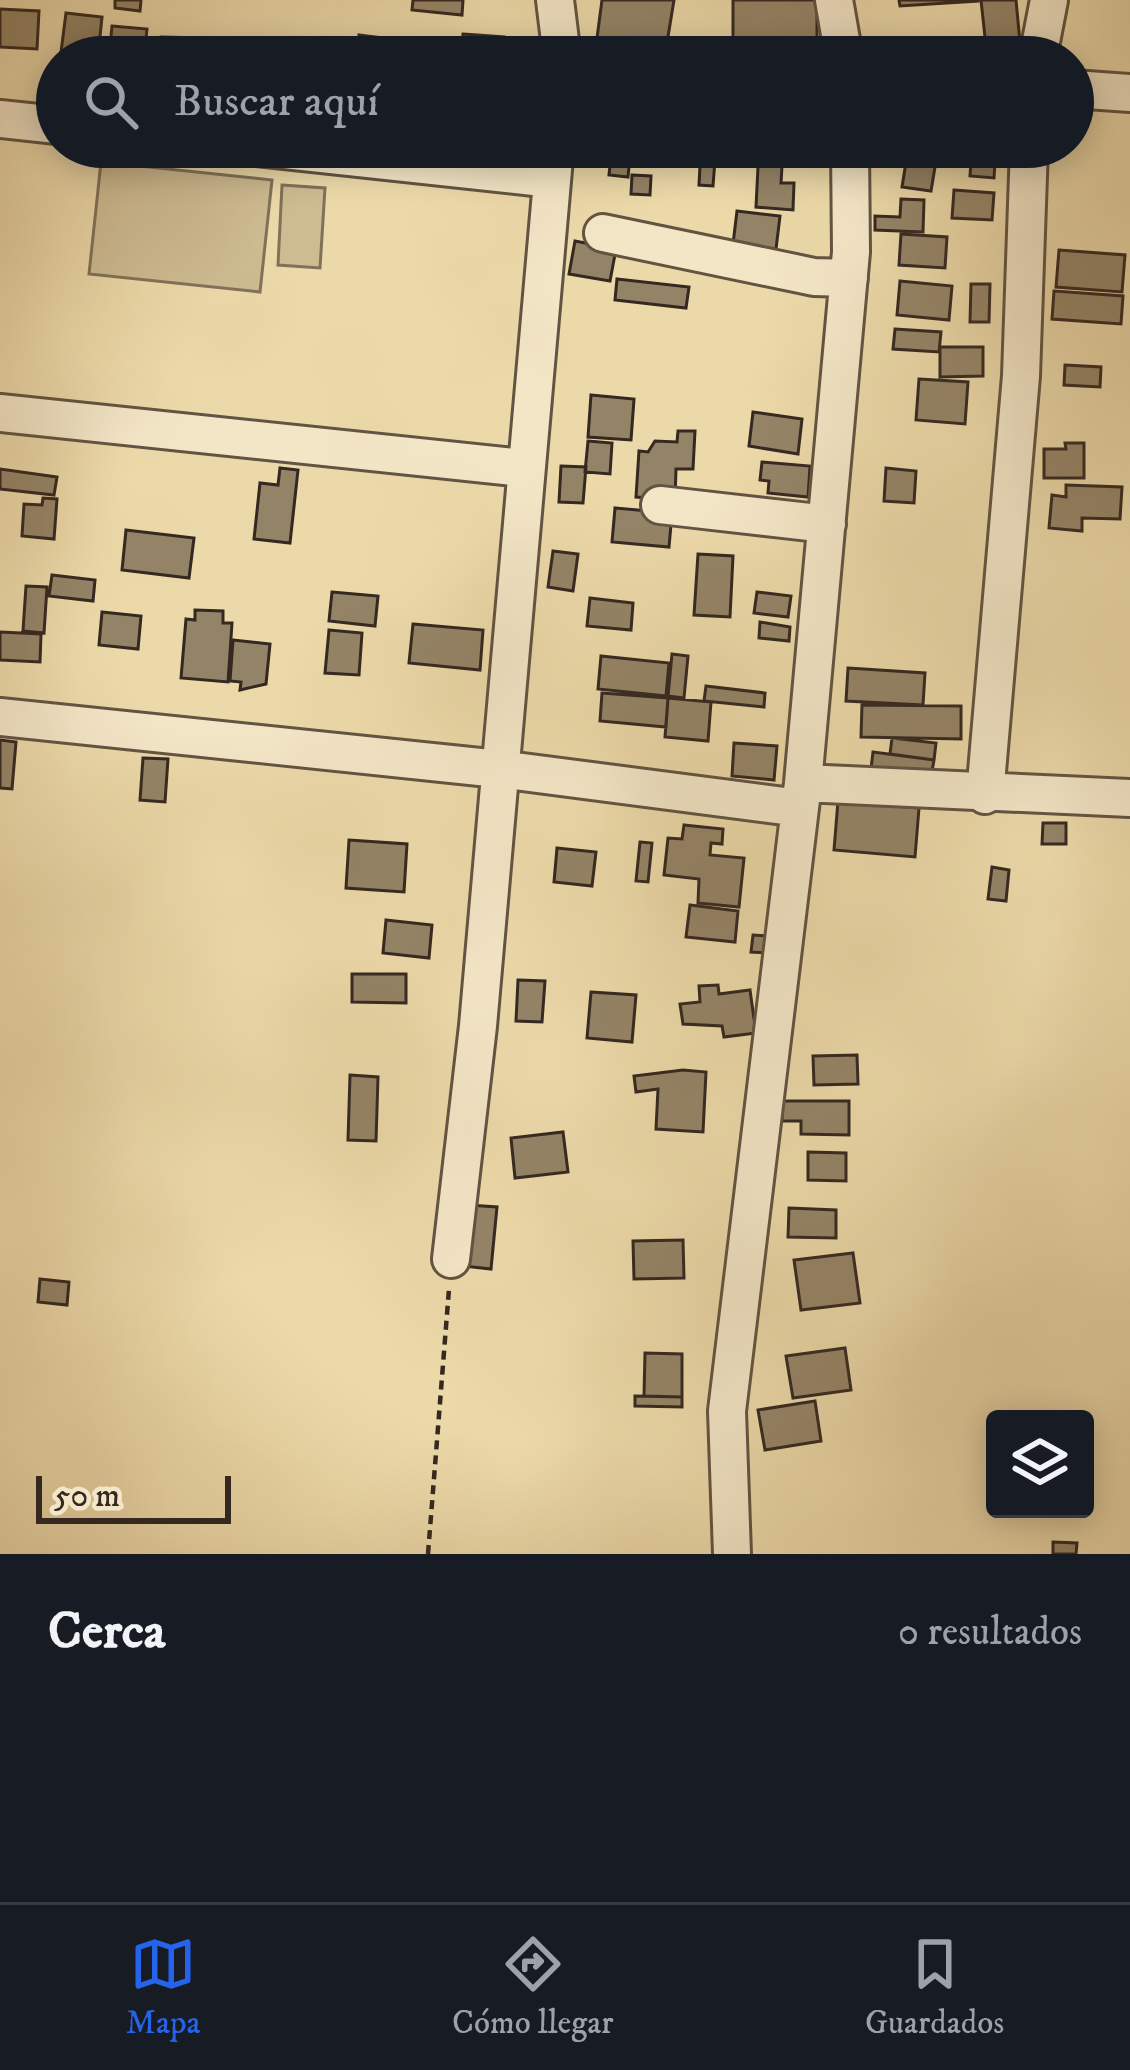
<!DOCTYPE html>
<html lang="es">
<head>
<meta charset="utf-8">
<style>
  body { margin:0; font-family:"IM FELL DW Pica",serif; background:#242831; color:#f1f3f6 }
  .controls { position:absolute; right:36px; bottom:36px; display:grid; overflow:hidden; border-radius:12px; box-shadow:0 6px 30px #0003 }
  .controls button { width:108px; height:108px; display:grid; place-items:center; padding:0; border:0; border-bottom:3px solid #363941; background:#171b24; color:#f1f3f6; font:60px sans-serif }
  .scale { position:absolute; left:36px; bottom:30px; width:195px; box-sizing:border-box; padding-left:12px; border:6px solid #342820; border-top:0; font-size:33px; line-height:42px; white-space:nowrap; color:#342820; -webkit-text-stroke:9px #f3e6c7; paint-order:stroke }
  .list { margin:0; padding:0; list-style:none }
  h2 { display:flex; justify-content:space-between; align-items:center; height:156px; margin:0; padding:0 48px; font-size:51px }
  h2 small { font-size:39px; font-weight:400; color:#9ea1a6 }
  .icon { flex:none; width:66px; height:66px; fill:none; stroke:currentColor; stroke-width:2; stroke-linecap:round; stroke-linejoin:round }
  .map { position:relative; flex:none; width:1130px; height:1554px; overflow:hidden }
  .search { position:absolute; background:#171b24; box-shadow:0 6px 30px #0003; left:36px; right:36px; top:36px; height:132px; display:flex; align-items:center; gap:30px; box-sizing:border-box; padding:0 42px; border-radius:66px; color:#9ea1a6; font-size:45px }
  .sheet { height:348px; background:#171b24 }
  nav { display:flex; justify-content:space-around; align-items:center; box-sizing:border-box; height:168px; border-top:3px solid #363941; background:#171b24; font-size:33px; color:#9ea1a6 }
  nav a { display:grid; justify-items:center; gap:6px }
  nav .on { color:#2563eb }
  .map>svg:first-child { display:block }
</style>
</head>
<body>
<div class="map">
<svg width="1130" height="1554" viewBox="0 0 1130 1554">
  <rect width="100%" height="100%" fill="#ecd9a9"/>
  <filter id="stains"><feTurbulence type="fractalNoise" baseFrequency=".00167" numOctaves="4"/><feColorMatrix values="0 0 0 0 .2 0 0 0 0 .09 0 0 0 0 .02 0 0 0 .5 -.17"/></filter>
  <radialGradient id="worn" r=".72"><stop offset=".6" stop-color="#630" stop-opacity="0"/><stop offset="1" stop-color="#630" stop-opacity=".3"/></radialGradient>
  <path fill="#cdbb92" stroke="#807259" stroke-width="3" d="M101,162l171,18 -12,112 -171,-18z
    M282,185l43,3 -5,80 -42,-3z"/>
  <path fill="#948467" stroke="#342820" stroke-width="3" d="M115,0h26l-1,11 -25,-3z
    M413,0h50l-1,15 -50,-5z
    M602,0h72l-8,49 -69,-11z
    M733,0h84v47h-84z
    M899,0h79v1l-78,5z
    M981,0h35l5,53 -34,3z
    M0,9l39,2 -2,38 -37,-2z
    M66,13l36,4 -4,39 -37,-4z
    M112,26l35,3 -3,28h-35z
    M463,34l41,3 -2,20h-41z
    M359,35l33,4 -2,18h-33z
    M161,37l43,1 -2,19h-44z
    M612,147h19l-3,30 -19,-2z
    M701,147h15l-3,39 -14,-1z
    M759,147h70l-1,7 -45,-5 -2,34h13l-1,27 -37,-3z
    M972,147h24l-2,31 -24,-2z
    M907,156l29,5 -5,30 -29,-4z
    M632,175l19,1 -1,19 -19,-1z
    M954,190l40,3 -2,27 -40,-2z
    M901,199l23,1 -1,32 -48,-2v-14l25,1z
    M737,211l43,5 -4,33 -43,-5z
    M901,234l46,3 -2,31 -46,-3z
    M575,241l41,8 -6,32 -41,-7z
    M1059,250l66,5 -3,37 -66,-5z
    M617,279l72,8 -3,21 -71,-8z
    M900,281l52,5 -3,34 -52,-5z
    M971,284h19l-1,38h-19z
    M1054,291l69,5 -2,28 -69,-5z
    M895,329l46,3 -2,20 -46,-3z
    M940,347h43v29l-43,1z
    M1065,365l36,2 -1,20 -36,-2z
    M919,379l49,3 -3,42 -49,-4z
    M591,395l43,4 -3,41 -43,-3z
    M753,412l49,7 -4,35 -49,-8z
    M678,431h17l-2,38h-17l-1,31 -39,-3 3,-46 9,1 7,-11 22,1z
    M588,441l24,2 -2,31 -25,-2z
    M1065,443h19v35h-40v-29h22z
    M762,462l48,4 -2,31 -40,-4 1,-12 -9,-1z
    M561,466l25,1 -3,36 -24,-1z
    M280,468l18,2 -8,73 -36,-4 6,-56 18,2z
    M886,468l30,3 -2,32 -30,-2z
    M0,469l57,8 -3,18 -54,-6z
    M1066,485l56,2 -2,32 -38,-1v13l-33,-3 3,-33 14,2z
    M43,498l14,1 -3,40 -32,-3 2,-32 18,1z
    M615,508l57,5 -3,34 -57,-5z
    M126,530l68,8 -5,40 -67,-8z
    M553,551l25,3 -5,37 -25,-4z
    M698,554l35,2 -3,61 -36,-2z
    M52,575l43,5 -2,21 -44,-5z
    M26,586l21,1 -3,46 -21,-2z
    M332,592l46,4 -3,30 -46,-5z
    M757,592l34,4 -3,21 -34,-4z
    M590,598l43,5 -2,27 -44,-4z
    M195,610l28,1v12h9l-4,59 -47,-4 5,-59 9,1z
    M102,612l39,4 -3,33 -39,-4z
    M760,622l30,5 -1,14 -30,-3z
    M413,624l70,6 -3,40 -71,-7z
    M329,630l33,3 -3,42 -34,-2z
    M0,632l41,2 -1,28 -40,-2z
    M233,640l37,4 -4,40 -26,6 1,-8 -11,-1z
    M672,654l16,2 -4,42 -16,-2z
    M601,656l68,7 -3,33 -68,-7z
    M848,668l77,5 -2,32 -77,-4z
    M706,686l59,7 -1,14 -60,-6z
    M602,693l66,5 -2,29 -66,-6z
    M668,698l43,4 -3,39 -43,-4z
    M862,705l99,1v33l-100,-2z
    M892,738l44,5 -2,17 -44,-6z
    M0,740l16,2 -4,47 -12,-1z
    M734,743l43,3 -3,34 -42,-4z
    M873,752l61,8 -3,17 -60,-8z
    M143,758l25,1 -3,43 -25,-2z
    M838,801l81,7 -4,49 -81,-7z
    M1043,823h23v21h-24z
    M684,825l39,4 -1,15 -11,-1 -1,12 34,3 -5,49 -41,-4 1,-24 -35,-4 4,-37 14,1z
    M349,840l58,4 -3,48 -58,-4z
    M640,842l12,1 -4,39 -12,-1z
    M557,848l39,4 -4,34 -38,-4z
    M992,867l17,3 -3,31 -18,-2z
    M690,905l48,6 -3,31 -49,-5z
    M386,920l46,5 -3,33 -46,-5z
    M753,935l16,1 -1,17 -17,-1z
    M352,974h54v29l-54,-1z
    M518,980l27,1 -3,41 -26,-1z
    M718,985l1,9 31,-4 6,43 -32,4 -2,-11 -39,-2 -3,-20 20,-2 -1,-16z
    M591,992l45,3 -4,47 -45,-4z
    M857,1055l1,29 -44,1 -1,-29z
    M683,1070l23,2 -3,60 -47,-3 2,-40 -22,3 -2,-16z
    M350,1075l28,2 -2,64 -28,-1z
    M782,1101h67v34l-48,-1v-13h-19z
    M563,1132l5,40 -53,6 -4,-40z
    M808,1152l38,1v28l-38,-1z
    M468,1205l29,2 -6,62 -28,-3z
    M789,1208l47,2v28l-48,-1z
    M683,1240l1,38 -50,1 -1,-38z
    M853,1253l7,50 -59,7 -7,-50z
    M40,1279l29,3 -2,23 -29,-3z
    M845,1348l6,42 -58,8 -7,-42z
    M645,1353l37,1v43l-38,-1z
    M635,1396l47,1v10l-47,-1z
    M815,1401l6,40 -56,9 -7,-40z
    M1053,1542l24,1 -1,11h-23z"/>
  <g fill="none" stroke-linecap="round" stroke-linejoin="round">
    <defs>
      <path id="minor" d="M555,0l7,57
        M834,0l10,57
        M1038,57l11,-57
        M1073,89l57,4
        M0,119l57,6
        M257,147l295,32
        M603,233l211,44 35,1
        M0,413l524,55
        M660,505l167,19
        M0,717l499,52 301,39
        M803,783l327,15
        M985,795l36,-419 8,-229
        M451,1259l27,-233 77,-879
        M732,1554l-5,-143 76,-628 48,-531 -1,-105"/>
    </defs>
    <use href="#minor" stroke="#625442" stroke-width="42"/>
    <path stroke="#342820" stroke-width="4.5" stroke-dasharray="9 6" stroke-linecap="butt" d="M428,1554l21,-265"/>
    <use href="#minor" stroke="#f3e6c7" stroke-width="36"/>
  </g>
  <rect width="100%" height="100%" filter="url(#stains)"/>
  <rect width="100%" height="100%" fill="url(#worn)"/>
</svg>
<div class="controls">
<button><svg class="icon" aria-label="layers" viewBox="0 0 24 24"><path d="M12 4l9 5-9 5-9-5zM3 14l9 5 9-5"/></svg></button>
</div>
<div class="scale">50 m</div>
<div class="search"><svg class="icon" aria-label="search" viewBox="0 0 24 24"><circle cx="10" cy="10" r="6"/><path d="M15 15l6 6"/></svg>Buscar aquí</div>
</div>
<section class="sheet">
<h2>Cerca<small>0 resultados</small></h2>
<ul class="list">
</ul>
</section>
<nav>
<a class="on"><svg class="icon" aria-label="map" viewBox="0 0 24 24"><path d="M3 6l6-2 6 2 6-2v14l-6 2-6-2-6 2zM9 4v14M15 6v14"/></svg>Mapa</a>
<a><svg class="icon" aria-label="directions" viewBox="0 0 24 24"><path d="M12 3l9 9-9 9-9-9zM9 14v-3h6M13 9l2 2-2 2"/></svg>Cómo llegar</a>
<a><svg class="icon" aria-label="saved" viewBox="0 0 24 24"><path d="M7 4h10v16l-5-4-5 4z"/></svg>Guardados</a>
</nav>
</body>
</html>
